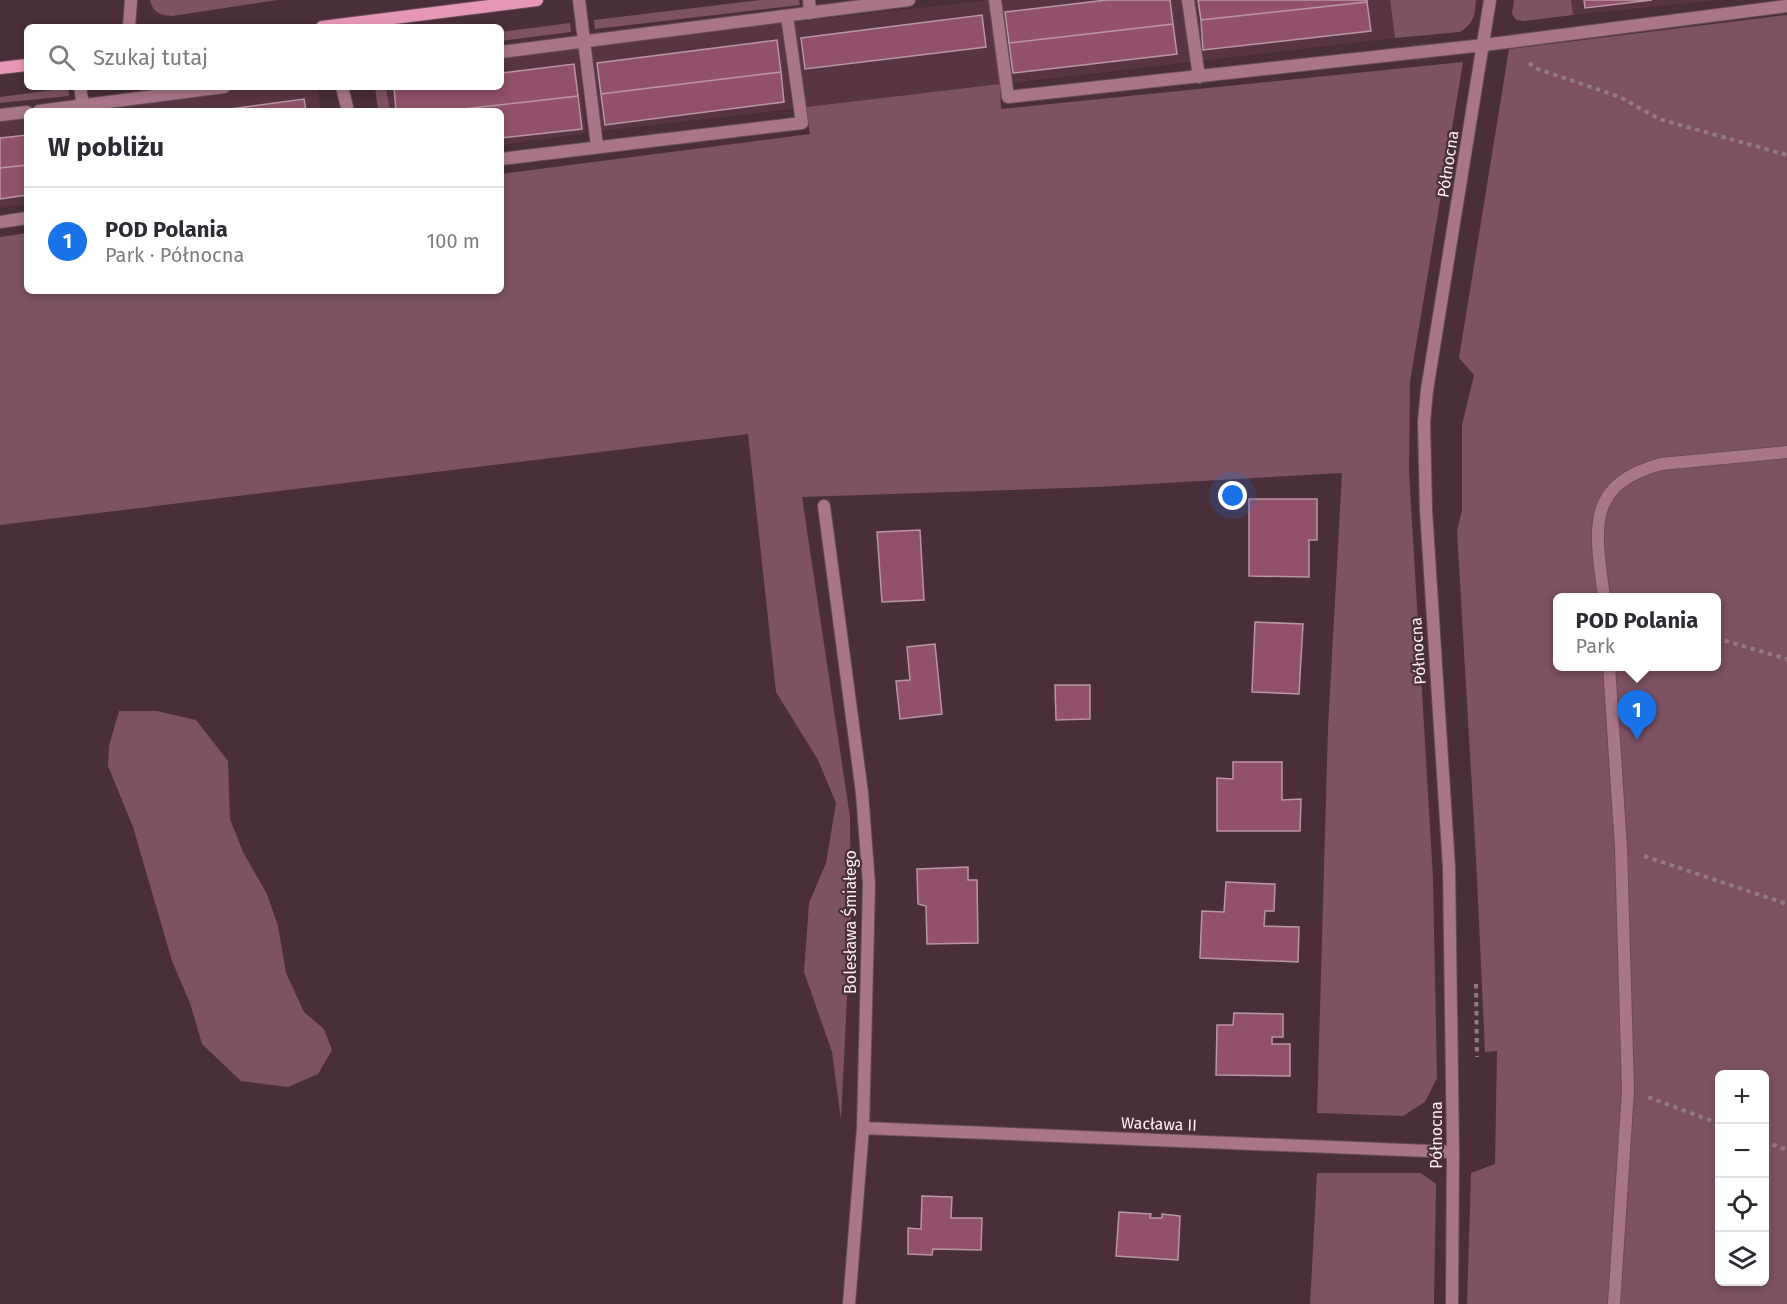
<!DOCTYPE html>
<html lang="pl">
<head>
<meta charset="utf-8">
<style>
  body { margin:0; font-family:"Fira Sans",sans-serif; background:#f7f7f7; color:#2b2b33 }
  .controls { position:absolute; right:18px; bottom:18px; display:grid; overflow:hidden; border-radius:9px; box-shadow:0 3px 9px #0003 }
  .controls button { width:54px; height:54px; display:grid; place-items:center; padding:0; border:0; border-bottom:2px solid #e1e1e2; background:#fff; color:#2b2b33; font:30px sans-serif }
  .you { position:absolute; left:1233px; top:496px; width:21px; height:21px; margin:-15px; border:4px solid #fff; border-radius:50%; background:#1a73e8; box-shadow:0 0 0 9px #1a73e833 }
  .badge { display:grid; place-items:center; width:39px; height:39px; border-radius:50%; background:#1a73e8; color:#fff; font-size:20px; font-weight:700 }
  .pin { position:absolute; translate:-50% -50px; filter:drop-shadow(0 2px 3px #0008) }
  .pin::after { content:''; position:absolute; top:32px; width:21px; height:18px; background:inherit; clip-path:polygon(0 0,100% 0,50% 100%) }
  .popup { position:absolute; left:1553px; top:593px; width:168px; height:78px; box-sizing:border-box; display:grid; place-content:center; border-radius:9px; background:#fff; filter:drop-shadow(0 2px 4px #0005); font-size:20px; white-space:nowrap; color:#7c7c81 }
  .popup b { font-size:22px; color:#2b2b33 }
  .popup::after { content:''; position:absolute; left:50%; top:100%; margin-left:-12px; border:12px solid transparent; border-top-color:#fff }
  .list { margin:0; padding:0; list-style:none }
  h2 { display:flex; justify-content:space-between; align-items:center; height:78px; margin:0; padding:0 24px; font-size:26px }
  h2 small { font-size:20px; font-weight:400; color:#7c7c81 }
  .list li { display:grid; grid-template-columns:39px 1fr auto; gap:18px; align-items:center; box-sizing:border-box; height:108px; padding:0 24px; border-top:2px solid #e1e1e2 }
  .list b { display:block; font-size:22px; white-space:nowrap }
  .list p { margin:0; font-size:20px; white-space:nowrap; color:#7c7c81 }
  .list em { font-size:20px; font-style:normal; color:#7c7c81 }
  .icon { flex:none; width:33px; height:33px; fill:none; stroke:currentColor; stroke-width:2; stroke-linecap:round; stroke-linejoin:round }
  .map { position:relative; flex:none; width:1787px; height:1304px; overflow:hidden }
  .search { position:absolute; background:#fff; box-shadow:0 3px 9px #0003; left:24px; top:24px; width:480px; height:66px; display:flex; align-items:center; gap:15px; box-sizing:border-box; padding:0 21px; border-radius:9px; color:#7c7c81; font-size:22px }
  .panel { position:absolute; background:#fff; box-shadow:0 3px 9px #0003; left:24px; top:108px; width:480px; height:186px; border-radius:9px }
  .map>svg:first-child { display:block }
</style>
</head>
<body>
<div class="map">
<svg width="1787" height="1304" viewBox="0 0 1787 1304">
  <rect width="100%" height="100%" fill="#4a2e39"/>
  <path fill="#583543" d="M988,0l12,84 -194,23 -11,-85z
    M1001,0h389l5,38 -383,45z
    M1571,0h147l-145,15z
    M781,22l11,87 -191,22 -9,-85z
    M578,47l8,86 -85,12v-34h-111l-4,-24h115v-31z
    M251,87h66l4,24h-232l-1,-4z
    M27,114v90l-27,4v-91z"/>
  <path fill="#7e5263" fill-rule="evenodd" d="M150,0h128l-106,16c-12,-1 -19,-3 -22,-16z
    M760,0h39l1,5 -205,24 -1,-9z
    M1390,0h86c-1,15 -2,24 -16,32l-65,6z
    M1514,0h57l2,15 -50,6 -7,-1 -4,-6z
    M1787,15v1289h-320l4,-131 24,-9 2,-113 -12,1 -9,-194 -19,-327 5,-21v-85l12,-50 -15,-17 50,-309zM1558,598h158v68h-158zM1720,1074h44v208h-44z
    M570,23l1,9 -70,9v-9z
    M1463,62l-53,320 -1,89 24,407 4,200 -12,24 -22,14 -86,-3 11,-385 14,-255 -246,14 -294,10 48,320 1,100 -10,203 -9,-68 -28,-80 5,-69 17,-40 10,-60 -18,-43 -42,-68 -28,-258 -748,91v-288l27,-4v58h474v-117l309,-40 -4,-27 194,-23 1,25z
    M375,87h11l4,24h-12z
    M68,88l1,8 -69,7v-6z
    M119,711h38l39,9 32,41 2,58 13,33 24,42 11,32 8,47 18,39 20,17 8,21 -14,24 -30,13 -47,-6 -39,-37 -12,-41 -18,-42 -39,-134 -25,-61 1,-20z
    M1317,1173h104l15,11 -2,120h-124z"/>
  <path fill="#91516b" stroke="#b996a3" stroke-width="1.5" d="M1107,0h63l3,24 -164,19 -4,-31z
    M1198,0h169v2l-166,18z
    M1584,0h68l-67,8z
    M1367,2l4,29 -168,19 -2,-30z
    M982,15l4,32 -181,22 -4,-31z
    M1173,24l4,30 -164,19 -4,-30z
    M777,40l4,32 -180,22 -4,-31z
    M574,64l4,32 -133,15h-49l-2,-24h107v-14z
    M781,72l3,30 -179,23 -4,-31z
    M578,96l4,33 -81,9v-27h-56z
    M304,99l2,12h-91z
    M27,135v30l-27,3v-30z
    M27,165v30l-27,4v-31z
    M1249,499h68v41h-8v37l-60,-1z
    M920,530l4,70 -42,2 -5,-70z
    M1255,622l48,2 -4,70 -47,-2z
    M935,644l7,70 -42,5 -4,-38 14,-1 -3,-33z
    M1055,685h35v34l-34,1z
    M1233,762h49v38l19,-1 -1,32h-83v-53l16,1z
    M968,867v13h9l1,63 -51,1 -1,-38 -8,-2 -1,-35z
    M1226,882l49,2 -1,27h-9l-1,15 35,1 -1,35 -98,-4 2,-47 22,1z
    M1234,1013l49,1v23h-11v7h18v32l-74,-1 1,-50h16z
    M922,1196l30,1 -1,21h31l-1,32 -48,-1 -1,6 -24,-1v-26l13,1z
    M1119,1212l32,2 -1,4h12v-4l18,2 -2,44 -62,-4z"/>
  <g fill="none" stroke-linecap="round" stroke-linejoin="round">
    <defs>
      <path id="lane" d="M579,0l18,146
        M809,0l1,13
        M995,0l13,97 476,-52 303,-39
        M1188,0l11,77
        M501,52l408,-52
        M80,87l4,24
        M342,87l6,24
        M39,111l185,-24
        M0,115l27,-3
        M501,159l301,-36 -15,-107
        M0,222l27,-4
        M1604,598c-8,-66 -21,-113 57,-134l126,-12
        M1609,666l12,182 7,242 -14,214"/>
      <path id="street" d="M129,27l2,-27
        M824,506l38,287 7,91 -6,244 -14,176
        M863,1128l590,24
        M1452,1304l1,-152 -4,-285 -23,-357 -2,-88 3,-32 63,-390"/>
      <path id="secondary" d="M322,27l215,-27
        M0,68l27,-3"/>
    </defs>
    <use href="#lane" stroke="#674d57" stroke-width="14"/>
    <use href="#street" stroke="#674d57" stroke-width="14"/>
    <use href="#secondary" stroke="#674d57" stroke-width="14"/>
    <path stroke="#917a83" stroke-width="4" stroke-dasharray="4.5 4.5" stroke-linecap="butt" d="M1529,63l6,5 85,29 39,22 128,36
      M1716,638l71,21
      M1644,856l143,48
      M1476,984l1,73
      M1648,1097l72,27
      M1764,1141l23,9"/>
    <use href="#lane" stroke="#a87589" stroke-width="12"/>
    <use href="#street" stroke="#a87589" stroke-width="12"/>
    <use href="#secondary" stroke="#e797b6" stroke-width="12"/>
  </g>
  <g text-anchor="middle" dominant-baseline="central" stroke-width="4.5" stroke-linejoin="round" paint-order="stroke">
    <g font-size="16" fill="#feeff4" stroke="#4a2e39">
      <text transform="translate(1448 164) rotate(-81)">Północna</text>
      <text transform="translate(1418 651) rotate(-94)">Północna</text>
      <text transform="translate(850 922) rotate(-90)">Bolesława Śmiałego</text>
      <text transform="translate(1159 1124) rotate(2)">Wacława II</text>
      <text transform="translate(1436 1135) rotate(-90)">Północna</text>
    </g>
  </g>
</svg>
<div class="controls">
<button>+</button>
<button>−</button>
<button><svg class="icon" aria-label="locate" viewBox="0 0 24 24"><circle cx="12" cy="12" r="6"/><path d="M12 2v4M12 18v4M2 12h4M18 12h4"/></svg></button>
<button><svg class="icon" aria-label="layers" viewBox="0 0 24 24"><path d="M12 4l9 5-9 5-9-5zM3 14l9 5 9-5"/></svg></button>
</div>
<div class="you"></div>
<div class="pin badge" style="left:1637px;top:740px">1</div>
<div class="popup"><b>POD Polania</b>Park</div>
<div class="search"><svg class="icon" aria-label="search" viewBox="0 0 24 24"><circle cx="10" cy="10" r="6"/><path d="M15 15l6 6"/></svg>Szukaj tutaj</div>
<section class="panel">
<h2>W pobliżu<small></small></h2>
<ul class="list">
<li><span class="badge">1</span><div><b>POD Polania</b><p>Park · Północna</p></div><em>100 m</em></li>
</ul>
</section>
</div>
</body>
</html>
